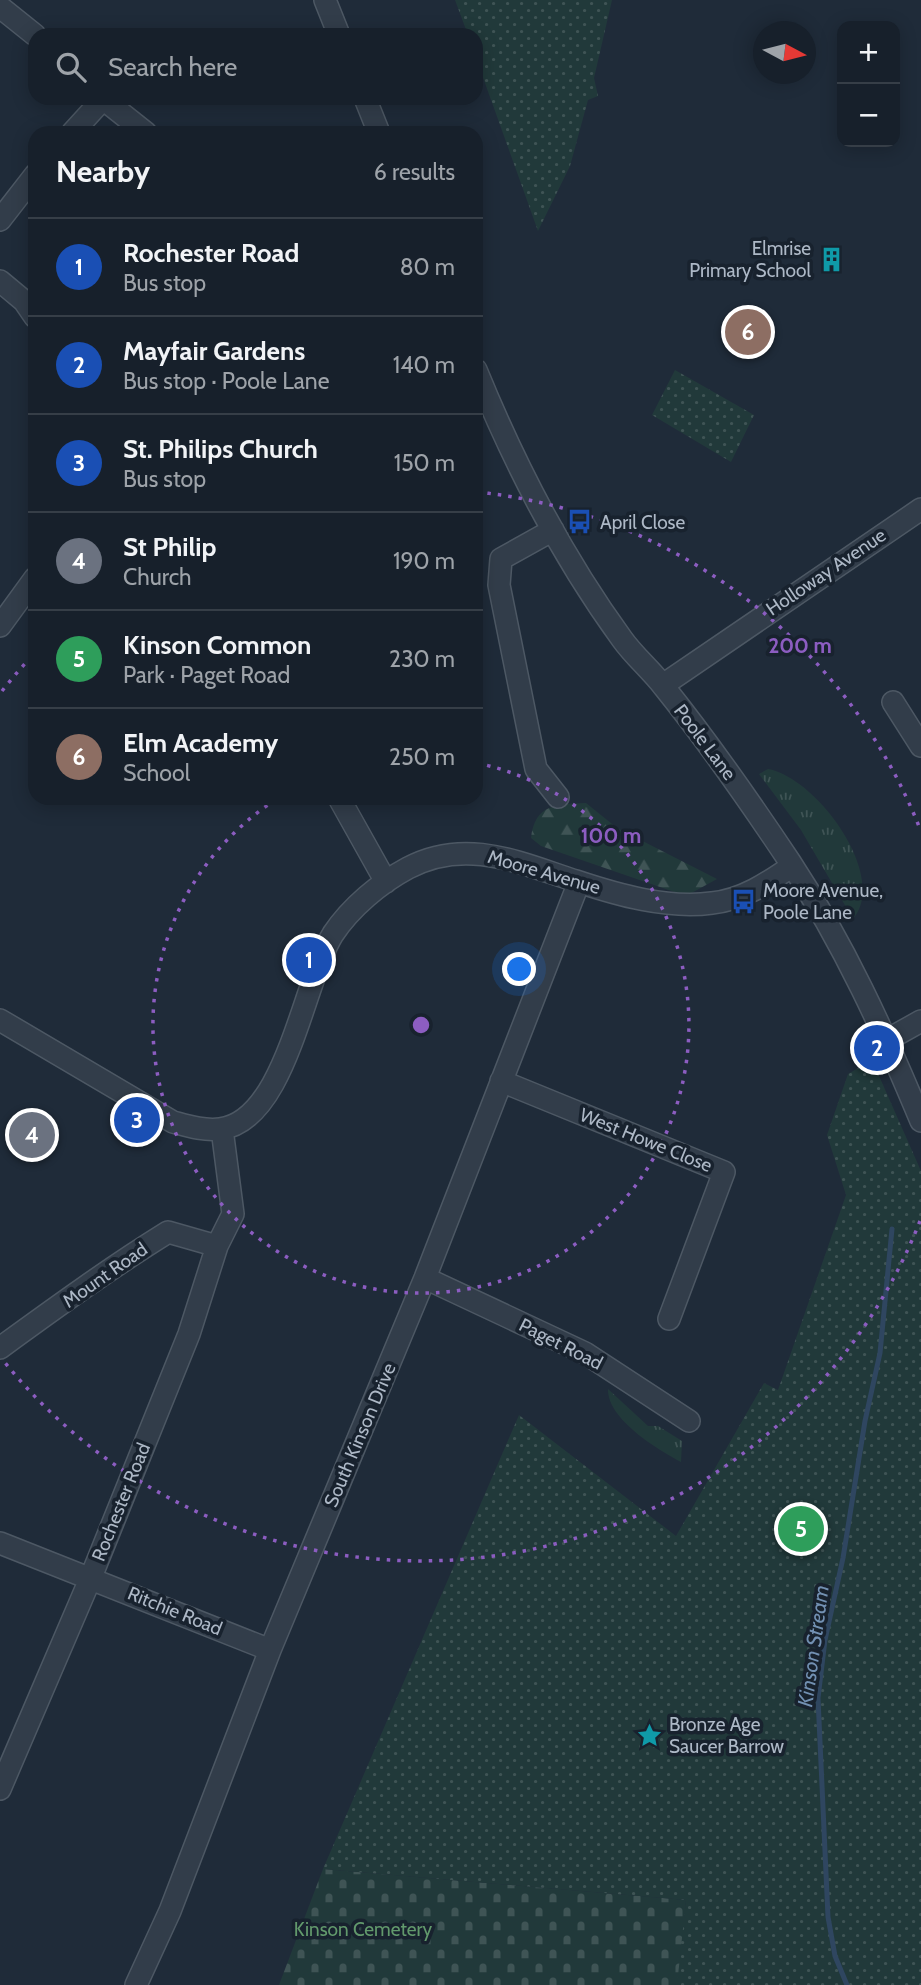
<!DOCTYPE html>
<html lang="en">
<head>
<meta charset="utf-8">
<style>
  body { margin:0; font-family:Cabin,sans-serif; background:#202833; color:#f1f3f6 }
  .controls { position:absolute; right:21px; top:21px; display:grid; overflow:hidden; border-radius:14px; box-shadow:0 4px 18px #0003 }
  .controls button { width:63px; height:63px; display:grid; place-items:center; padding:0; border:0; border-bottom:2px solid #363e47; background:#17202b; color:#f1f3f6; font:35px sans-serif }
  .compass { position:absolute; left:753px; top:21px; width:63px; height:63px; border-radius:50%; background:#17202b; box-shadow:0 4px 18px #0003; rotate:97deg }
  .you { position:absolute; left:520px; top:970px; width:24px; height:24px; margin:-18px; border:5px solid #fff; border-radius:50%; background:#1a73e8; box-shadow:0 0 0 10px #1a73e833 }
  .badge { display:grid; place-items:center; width:46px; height:46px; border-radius:50%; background:#0f766e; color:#fff; font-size:23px; font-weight:700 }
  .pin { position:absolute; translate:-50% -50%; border:4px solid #fff; box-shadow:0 2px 7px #0006 }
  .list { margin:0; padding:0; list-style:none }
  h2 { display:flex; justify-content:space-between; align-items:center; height:91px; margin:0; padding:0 28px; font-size:30px }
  h2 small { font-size:23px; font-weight:400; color:#9ea3a9 }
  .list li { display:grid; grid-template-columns:46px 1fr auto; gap:21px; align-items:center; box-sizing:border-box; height:98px; padding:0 28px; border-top:2px solid #363e47 }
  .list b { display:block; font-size:26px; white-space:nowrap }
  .list p { margin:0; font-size:23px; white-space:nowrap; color:#9ea3a9 }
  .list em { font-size:23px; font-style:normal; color:#9ea3a9 }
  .icon { flex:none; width:38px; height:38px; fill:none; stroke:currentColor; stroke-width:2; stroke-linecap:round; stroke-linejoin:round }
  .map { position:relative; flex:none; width:921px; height:1985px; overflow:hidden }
  .search { position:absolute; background:#17202b; box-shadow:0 4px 18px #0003; left:28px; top:28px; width:455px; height:77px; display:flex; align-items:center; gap:18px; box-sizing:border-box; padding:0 24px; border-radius:21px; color:#9ea3a9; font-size:26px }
  .panel { position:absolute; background:#17202b; box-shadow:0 4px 18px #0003; left:28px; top:126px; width:455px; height:679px; border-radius:21px }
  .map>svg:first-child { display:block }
</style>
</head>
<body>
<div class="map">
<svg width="921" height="1985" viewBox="0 0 921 1985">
  <defs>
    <pattern id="grass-tufts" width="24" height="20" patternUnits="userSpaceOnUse" patternTransform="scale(1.75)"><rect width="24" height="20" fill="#21393a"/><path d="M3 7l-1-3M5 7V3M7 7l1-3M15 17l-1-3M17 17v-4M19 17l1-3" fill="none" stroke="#3f5455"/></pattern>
    <pattern id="forest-firs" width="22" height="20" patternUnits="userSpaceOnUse" patternTransform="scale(1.75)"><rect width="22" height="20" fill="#21393a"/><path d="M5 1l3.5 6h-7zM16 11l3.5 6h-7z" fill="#3f5455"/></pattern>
    <pattern id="cemetery-stones" width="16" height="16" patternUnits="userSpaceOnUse" patternTransform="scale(1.75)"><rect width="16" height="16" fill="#21393a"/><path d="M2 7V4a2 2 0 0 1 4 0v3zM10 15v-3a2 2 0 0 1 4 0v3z" fill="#3f5455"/></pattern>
    <pattern id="park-dots" width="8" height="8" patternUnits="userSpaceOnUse" patternTransform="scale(1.75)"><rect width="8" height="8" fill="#21393a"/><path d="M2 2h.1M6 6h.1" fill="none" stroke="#3f5455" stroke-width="1.8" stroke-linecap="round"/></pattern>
  </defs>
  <rect width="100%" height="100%" fill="#1f2b39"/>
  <path fill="url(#grass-tufts)" d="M768,769c49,9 121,107 85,150l-52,-89 -42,-56z
    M608,1389l40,37h10l24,15 -1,21c-23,-12 -74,-43 -73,-73z"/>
  <path fill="url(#forest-firs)" d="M586,803l31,25 100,51 -31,17 -145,-50 -10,-8c4,-34 25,-34 55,-35z"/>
  <path fill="url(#cemetery-stones)" d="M323,1869l363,31 -7,85h-400z"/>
  <path fill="url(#park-dots)" d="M455,0h157l-18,78 4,18 -10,4 -18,66 -32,65 -62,-173v-23h-8z
    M675,370l79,45 -23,47 -79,-47z
    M872,1060l49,111v814h-244l9,-85 -363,-31 196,-454 157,121 88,-153 14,7 68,-195 -19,-60 21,-61z"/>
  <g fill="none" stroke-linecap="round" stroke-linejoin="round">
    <path stroke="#2f4660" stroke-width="5" d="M847,1985l-12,-29 -7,-39 -10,-219 7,-58 18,-82 22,-137 15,-68 12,-124"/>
    <defs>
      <path id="minor" d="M325,0l14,35
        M0,7l35,28
        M102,98l44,35
        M365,98l14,35
        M72,133l31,-34
        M0,220l35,-45
        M0,281l24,20 11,16
        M476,370c38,93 87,188 146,269 12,17 29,31 42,48 45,56 86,115 126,175 54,82 94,170 131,259
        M553,530l-52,29 -2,26 37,184 22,28
        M0,626l35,-48
        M663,685l258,-176
        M893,702l28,44
        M339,798l47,84
        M0,1020l173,102c15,4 31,9 47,7 66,-8 83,-147 113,-195 18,-27 47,-51 75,-66 58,-31 112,-5 168,13 42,14 91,28 136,22 30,-3 56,-20 80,-37
        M887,1040l34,-19
        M501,1081l223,91 -55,147
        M425,1278l160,75 104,68
        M0,1348c55,-40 110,-80 168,-116l49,14
        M0,1543l270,107
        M0,1789l91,-212 98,-243 28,-88 16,-32 -11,-85
        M136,1985l34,-74 100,-261 155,-372 154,-396"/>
    </defs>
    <use href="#minor" stroke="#4d5864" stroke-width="24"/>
    <use href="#minor" stroke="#323d4a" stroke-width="21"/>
  </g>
  <g fill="none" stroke="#8c5dc1" stroke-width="3.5" stroke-dasharray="3.5 7">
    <path d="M477 763A268 268 0 1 1 277 799"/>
    <path d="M920 1221A536 536 0 0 1 2 1359M2 691A536 536 0 0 1 32 656M477 492A536 536 0 0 1 920 829"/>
  </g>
  <defs>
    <symbol id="building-bare" viewBox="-9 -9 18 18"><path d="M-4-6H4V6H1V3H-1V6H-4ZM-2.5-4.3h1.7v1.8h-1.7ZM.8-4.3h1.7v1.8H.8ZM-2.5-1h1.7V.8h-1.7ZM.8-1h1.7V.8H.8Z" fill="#0f9aa8" stroke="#18222e" stroke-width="2.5" paint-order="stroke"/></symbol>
    <symbol id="bus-bare" viewBox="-9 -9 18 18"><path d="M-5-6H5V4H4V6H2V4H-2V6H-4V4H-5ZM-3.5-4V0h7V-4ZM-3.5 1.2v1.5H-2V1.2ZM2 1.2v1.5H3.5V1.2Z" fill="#1a4fb4" stroke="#18222e" stroke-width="2.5" paint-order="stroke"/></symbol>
    <symbol id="sight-bare" viewBox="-9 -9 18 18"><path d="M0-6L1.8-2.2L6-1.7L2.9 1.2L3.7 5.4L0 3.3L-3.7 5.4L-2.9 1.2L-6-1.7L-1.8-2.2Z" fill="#0f9aa8" stroke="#18222e" stroke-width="2.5" paint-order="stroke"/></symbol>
  </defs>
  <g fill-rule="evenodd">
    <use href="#building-bare" x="814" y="242" width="35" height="35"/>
    <use href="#bus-bare" x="562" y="504" width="35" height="35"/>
    <use href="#bus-bare" x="726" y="884" width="35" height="35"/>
    <use href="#sight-bare" x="632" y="1718" width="35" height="35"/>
  </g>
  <g text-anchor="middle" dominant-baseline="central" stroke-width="7" stroke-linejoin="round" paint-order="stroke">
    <g font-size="19" fill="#adb8c6" stroke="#18222e" text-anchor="start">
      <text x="811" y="248" text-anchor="end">Elmrise<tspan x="811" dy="22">Primary School</tspan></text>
      <text x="600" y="522">April Close</text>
      <text x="763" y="890">Moore Avenue,<tspan x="763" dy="22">Poole Lane</tspan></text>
      <text x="669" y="1724">Bronze Age<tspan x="669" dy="22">Saucer Barrow</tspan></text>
    </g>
    <g font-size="19" fill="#adb8c6" stroke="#18222e">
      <text transform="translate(826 572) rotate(-34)">Holloway Avenue</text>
      <text transform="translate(705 742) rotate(53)">Poole Lane</text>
      <text transform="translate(544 872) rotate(16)">Moore Avenue</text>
      <text transform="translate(646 1140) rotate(22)">West Howe Close</text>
      <text transform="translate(105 1275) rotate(-35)">Mount Road</text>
      <text transform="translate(561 1344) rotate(27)">Paget Road</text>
      <text transform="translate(360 1435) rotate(-67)">South Kinson Drive</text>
      <text transform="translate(121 1502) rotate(-68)">Rochester Road</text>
      <text transform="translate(175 1611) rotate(22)">Ritchie Road</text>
    </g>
    <g font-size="19" fill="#62996c" stroke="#18222e">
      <text x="363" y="1929">Kinson Cemetery</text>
    </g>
    <g font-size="21" font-style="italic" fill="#7290b2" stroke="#18222e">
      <text transform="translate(813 1646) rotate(-82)">Kinson Stream</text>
    </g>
  </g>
  <circle cx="421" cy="1025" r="10" fill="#8c5dc1" stroke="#18222e" stroke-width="3.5"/>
  <g font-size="21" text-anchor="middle" font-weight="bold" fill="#8c5dc1" stroke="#18222e" stroke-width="7" stroke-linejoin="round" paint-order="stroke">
    <text x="800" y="653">200 m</text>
    <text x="611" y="843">100 m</text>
  </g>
</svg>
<div class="controls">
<button>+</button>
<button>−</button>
</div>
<svg class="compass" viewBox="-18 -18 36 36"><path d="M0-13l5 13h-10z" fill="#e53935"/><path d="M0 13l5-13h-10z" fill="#9ea3a9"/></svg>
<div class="you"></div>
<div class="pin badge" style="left:309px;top:960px;background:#1a4fb4">1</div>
<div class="pin badge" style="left:877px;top:1048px;background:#1a4fb4">2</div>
<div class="pin badge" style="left:137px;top:1120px;background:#1a4fb4">3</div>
<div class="pin badge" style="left:32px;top:1135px;background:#6b7280">4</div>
<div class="pin badge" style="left:801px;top:1529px;background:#2e9e5b">5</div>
<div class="pin badge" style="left:748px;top:332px;background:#8d6e63">6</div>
<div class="search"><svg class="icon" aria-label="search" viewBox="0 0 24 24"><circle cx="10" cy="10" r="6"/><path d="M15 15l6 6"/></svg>Search here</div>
<section class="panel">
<h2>Nearby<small>6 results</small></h2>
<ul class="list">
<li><span class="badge" style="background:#1a4fb4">1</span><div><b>Rochester Road</b><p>Bus stop</p></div><em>80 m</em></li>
<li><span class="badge" style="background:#1a4fb4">2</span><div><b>Mayfair Gardens</b><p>Bus stop · Poole Lane</p></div><em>140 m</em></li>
<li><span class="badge" style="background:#1a4fb4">3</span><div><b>St. Philips Church</b><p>Bus stop</p></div><em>150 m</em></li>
<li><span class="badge" style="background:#6b7280">4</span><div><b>St Philip</b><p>Church</p></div><em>190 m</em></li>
<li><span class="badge" style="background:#2e9e5b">5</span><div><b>Kinson Common</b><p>Park · Paget Road</p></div><em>230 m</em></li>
<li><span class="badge" style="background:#8d6e63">6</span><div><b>Elm Academy</b><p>School</p></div><em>250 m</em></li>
</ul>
</section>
</div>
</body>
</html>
